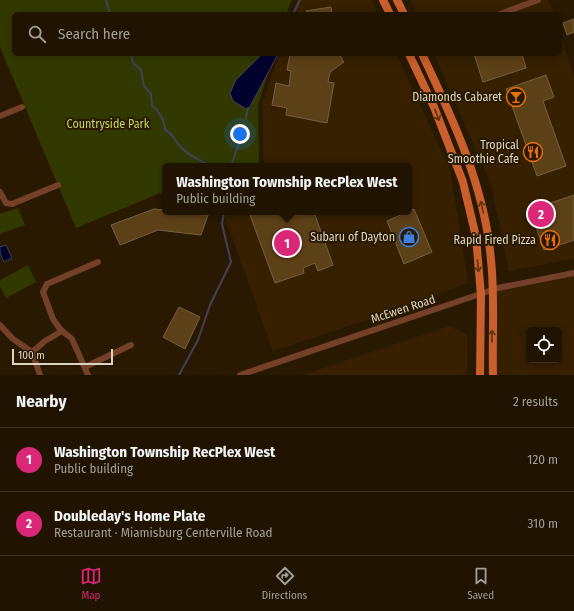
<!DOCTYPE html>
<html lang="en">
<head>
<meta charset="utf-8">
<style>
  body { margin:0; font-family:"Fira Sans Condensed",sans-serif; background:#2d2010; color:#f1f3f6 }
  .controls { position:absolute; right:12px; bottom:12px; display:grid; overflow:hidden; border-radius:6px; box-shadow:0 2px 10px #0003 }
  .controls button { width:36px; height:36px; display:grid; place-items:center; padding:0; border:0; border-bottom:1px solid #3d3223; background:#201301; color:#f1f3f6; font:20px sans-serif }
  .scale { position:absolute; left:12px; bottom:10px; width:101px; box-sizing:border-box; padding-left:4px; border:2px solid #ded2c4; border-top:0; font-size:11px; line-height:14px; white-space:nowrap; color:#ded2c4; -webkit-text-stroke:3px #2a1901; paint-order:stroke }
  .you { position:absolute; left:240px; top:134px; width:14px; height:14px; margin:-10px; border:3px solid #fff; border-radius:50%; background:#1a73e8; box-shadow:0 0 0 6px #1a73e833 }
  .badge { display:grid; place-items:center; width:26px; height:26px; border-radius:50%; background:#db2777; color:#fff; font-size:13px; font-weight:700 }
  .pin { position:absolute; translate:-50% -50%; border:2px solid #fff; box-shadow:0 1px 4px #0006 }
  .popup { position:absolute; left:162px; top:163px; width:250px; height:52px; box-sizing:border-box; display:grid; place-content:center; border-radius:6px; background:#201301; filter:drop-shadow(0 1px 3px #0005); font-size:13px; white-space:nowrap; color:#a29e99 }
  .popup b { font-size:15px; color:#f1f3f6 }
  .popup::after { content:''; position:absolute; left:50%; top:100%; margin-left:-8px; border:8px solid transparent; border-top-color:#201301 }
  .list { margin:0; padding:0; list-style:none }
  h2 { display:flex; justify-content:space-between; align-items:center; height:52px; margin:0; padding:0 16px; font-size:17px }
  h2 small { font-size:13px; font-weight:400; color:#a29e99 }
  .list li { display:grid; grid-template-columns:26px 1fr auto; gap:12px; align-items:center; box-sizing:border-box; height:64px; padding:0 16px; border-top:1px solid #3d3223 }
  .list b { display:block; font-size:15px; white-space:nowrap }
  .list p { margin:0; font-size:13px; white-space:nowrap; color:#a29e99 }
  .list em { font-size:13px; font-style:normal; color:#a29e99 }
  .icon { flex:none; width:22px; height:22px; fill:none; stroke:currentColor; stroke-width:2; stroke-linecap:round; stroke-linejoin:round }
  .map { position:relative; flex:none; width:574px; height:375px; overflow:hidden }
  .search { position:absolute; background:#201301; box-shadow:0 2px 10px #0003; left:12px; right:12px; top:12px; height:44px; display:flex; align-items:center; gap:10px; box-sizing:border-box; padding:0 14px; border-radius:6px; color:#a29e99; font-size:15px }
  .sheet { height:180px; background:#201301 }
  nav { display:flex; justify-content:space-around; align-items:center; box-sizing:border-box; height:56px; border-top:1px solid #3d3223; background:#201301; font-size:11px; color:#a29e99 }
  nav a { display:grid; justify-items:center; gap:2px }
  nav .on { color:#db2777 }
  .map>svg:first-child { display:block }
</style>
</head>
<body>
<div class="map">
<svg width="574" height="375" viewBox="0 0 574 375">
  <rect width="100%" height="100%" fill="#2a1901"/>
  <path fill="#362000" fill-rule="evenodd" d="M297,0h74l7,14h-86z
    M411,0h137l6,14h-137z
    M560,33l14,44v182l-65,12 -18,-87 -57,-130h126z
    M279,54h117l54,115 18,114 -62,24 -133,44 -50,-139h186v-46h-145l-2,-62z
    M574,273v102h-81v-84zM529,330h30v30h-30z
    M450,326l17,9v40h-164z"/>
  <path fill="#323900" d="M0,0h292l-6,14h-272v40h260l-16,51 1,61h-94v25l-89,37 -76,-181z
    M18,208l7,17 -25,9v-20z
    M28,265l8,17 -30,16 -6,-12v-6z"/>
  <path fill="#00012d" stroke="#43405a" d="M262,54h16l-30,56 -15,-9 -3,-8 6,-13z
    M6,245l6,13 -8,4 -4,-9v-6z"/>
  <g fill="none" stroke-linecap="round" stroke-linejoin="round">
    <path stroke="#43405a" stroke-width="2" d="M106,0l4,14
      M293,14l7,-14
      M131,54l2,9 8,7 3,16 7,8 1,12c7,4 13,16 13,24 9,4 9,10 15,16 10,12 18,11 29,20
      M246,118l2,-10
      M231,166l12,-34
      M179,375l19,-35 12,-35 21,-43 -9,-38 2,-12"/>
  </g>
  <path fill="#5c4017" stroke="#756045" d="M331,7l1,7h-25l-1,-3z
    M574,19v13l-7,3 -4,-12z
    M290,54h49l5,8 -14,10 -2,10 6,1 -7,40 -41,-8 1,-7 -15,-3 4,-22 13,3 2,-15 -4,-1z
    M474,54h48l4,14 -43,14z
    M546,75l8,22 -11,4 23,65 -29,10 -31,-87z
    M574,195v45l-30,10 -14,-40z
    M154,209l11,1v2l43,3 -7,20 -43,-5 -38,15 -9,-20z
    M414,209l18,43 -28,12 -17,-43z
    M258,212h41l1,3 14,-3 19,53 -15,6 -3,-8 -12,5 1,5 -29,10 -25,-68z
    M179,307l21,10 -15,32 -22,-12z"/>
  <g fill="none" stroke-linecap="round" stroke-linejoin="round">
    <path stroke="#73402a" stroke-width="6" d="M500,14l38,-14
      M0,116l22,-9
      M0,192l6,11 6,1 46,-19
      M0,325l13,14 19,13 8,23
      M32,352l13,-11 17,-10
      M85,367l46,-22
      M88,375l-16,-36 -12,-10 -7,-10 -10,-27 4,-8 51,-22
      M240,375l258,-87 76,-15"/>
    <path stroke="#c85f2c" stroke-width="8" d="M383,0l7,14
      M397,0l7,14
      M409,54l25,53 29,75 13,55 5,58 -1,80
      M422,54c31,65 63,133 69,206 4,38 1,77 2,115"/>
  </g>
  <defs><path id="oneway-shaft" d="M-6 0H5M1.5-3L5.5 0L1.5 3" fill="none" stroke-width="1.6" stroke-linecap="round" stroke-linejoin="round"/></defs>
  <g stroke="#613210">
    <use href="#oneway-shaft" transform="translate(437 115) rotate(69)"/>
    <use href="#oneway-shaft" transform="translate(482 207) rotate(-103)"/>
    <use href="#oneway-shaft" transform="translate(478 266) rotate(85)"/>
    <use href="#oneway-shaft" transform="translate(492 336) rotate(-90)"/>
  </g>
  <defs>
    <symbol id="bar-ring" viewBox="-11 -11 22 22"><circle r="9.5" fill="#2a1901" stroke="#e8710a" stroke-width="1.5"/><path d="M-6-5H6L.8 .8V4.5H3.5V6h-7V4.5H-.8V.8Z" fill="#e8710a"/></symbol>
    <symbol id="restaurant-ring" viewBox="-11 -11 22 22"><circle r="9.5" fill="#2a1901" stroke="#e8710a" stroke-width="1.5"/><path d="M-5-6h1v4h1v-4h1v4h1v-4h1v5L-1.5 .5V6h-2V.5L-5-1ZM5-6V6H3V1.5H1.5Q1.5-4 5-6Z" fill="#e8710a"/></symbol>
    <symbol id="shop-ring" viewBox="-11 -11 22 22"><circle r="9.5" fill="#2a1901" stroke="#3f7fe0" stroke-width="1.5"/><path d="M-5-2.5h2.3a2.7 3.5 0 0 1 5.4 0H5L5.5 6h-11ZM-1.5-2.5h3a1.5 2.3 0 0 0-3 0Z" fill="#3f7fe0"/></symbol>
  </defs>
  <g fill-rule="evenodd">
    <use href="#bar-ring" x="505" y="86" width="22" height="22"/>
    <use href="#restaurant-ring" x="522" y="141" width="22" height="22"/>
    <use href="#shop-ring" x="398" y="226" width="22" height="22"/>
    <use href="#restaurant-ring" x="539" y="229" width="22" height="22"/>
  </g>
  <g text-anchor="middle" dominant-baseline="central" stroke-width="4" stroke-linejoin="round" paint-order="stroke">
    <g font-size="12" fill="#ded2c4" stroke="#2a1901" text-anchor="end">
      <text x="502" y="97">Diamonds Cabaret</text>
      <text x="519" y="145">Tropical<tspan x="519" dy="14">Smoothie Cafe</tspan></text>
      <text x="395" y="237">Subaru of Dayton</text>
      <text x="536" y="240">Rapid Fired Pizza</text>
    </g>
    <g font-size="12" fill="#c2d560" stroke="#2a1901">
      <text x="108" y="124">Countryside Park</text>
    </g>
    <g font-size="12" fill="#ded2c4" stroke="#2a1901">
      <text transform="translate(403 309) rotate(-18)">McEwen Road</text>
    </g>
  </g>
</svg>
<div class="controls">
<button><svg class="icon" aria-label="locate" viewBox="0 0 24 24"><circle cx="12" cy="12" r="6"/><path d="M12 2v4M12 18v4M2 12h4M18 12h4"/></svg></button>
</div>
<div class="scale">100 m</div>
<div class="you"></div>
<div class="pin badge" style="left:287px;top:243px">1</div>
<div class="popup"><b>Washington Township RecPlex West</b>Public building</div>
<div class="pin badge" style="left:541px;top:214px">2</div>
<div class="search"><svg class="icon" aria-label="search" viewBox="0 0 24 24"><circle cx="10" cy="10" r="6"/><path d="M15 15l6 6"/></svg>Search here</div>
</div>
<section class="sheet">
<h2>Nearby<small>2 results</small></h2>
<ul class="list">
<li><span class="badge">1</span><div><b>Washington Township RecPlex West</b><p>Public building</p></div><em>120 m</em></li>
<li><span class="badge">2</span><div><b>Doubleday's Home Plate</b><p>Restaurant · Miamisburg Centerville Road</p></div><em>310 m</em></li>
</ul>
</section>
<nav>
<a class="on"><svg class="icon" aria-label="map" viewBox="0 0 24 24"><path d="M3 6l6-2 6 2 6-2v14l-6 2-6-2-6 2zM9 4v14M15 6v14"/></svg>Map</a>
<a><svg class="icon" aria-label="directions" viewBox="0 0 24 24"><path d="M12 3l9 9-9 9-9-9zM9 14v-3h6M13 9l2 2-2 2"/></svg>Directions</a>
<a><svg class="icon" aria-label="saved" viewBox="0 0 24 24"><path d="M7 4h10v16l-5-4-5 4z"/></svg>Saved</a>
</nav>
</body>
</html>
